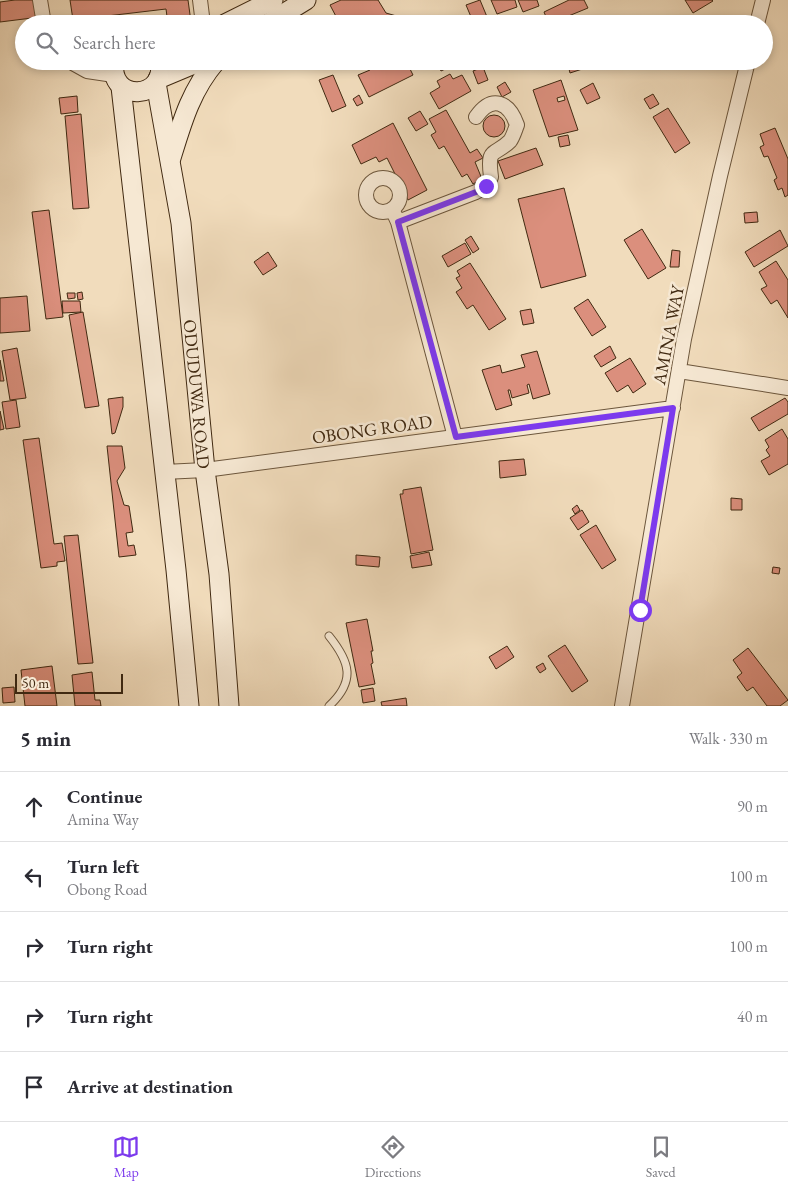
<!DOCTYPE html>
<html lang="en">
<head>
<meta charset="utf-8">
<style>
  body { margin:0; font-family:"EB Garamond",serif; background:#f2f2f3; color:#2b2b33 }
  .scale { position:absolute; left:15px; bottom:12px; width:108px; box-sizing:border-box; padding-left:5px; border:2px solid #402911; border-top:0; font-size:14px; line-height:18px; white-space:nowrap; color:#402911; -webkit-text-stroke:4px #f6e8d3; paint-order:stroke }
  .stop { position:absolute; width:15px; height:15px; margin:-11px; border:4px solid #7c3aed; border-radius:50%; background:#fff }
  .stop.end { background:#7c3aed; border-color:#fff; box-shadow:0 1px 5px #0008 }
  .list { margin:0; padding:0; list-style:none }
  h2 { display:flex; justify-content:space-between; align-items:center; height:65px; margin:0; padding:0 20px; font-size:21px }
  h2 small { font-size:16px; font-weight:400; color:#7c7c81 }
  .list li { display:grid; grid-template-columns:32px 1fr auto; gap:15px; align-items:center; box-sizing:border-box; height:70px; padding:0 20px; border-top:1px solid #e1e1e2 }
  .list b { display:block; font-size:19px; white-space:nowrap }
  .list p { margin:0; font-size:16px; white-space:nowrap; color:#7c7c81 }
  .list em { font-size:16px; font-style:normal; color:#7c7c81 }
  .icon { flex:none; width:28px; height:28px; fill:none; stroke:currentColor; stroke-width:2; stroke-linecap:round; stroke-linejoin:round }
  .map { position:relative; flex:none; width:788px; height:706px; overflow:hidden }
  .search { position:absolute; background:#fff; box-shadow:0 2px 8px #0003; left:15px; right:15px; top:15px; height:55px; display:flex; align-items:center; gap:12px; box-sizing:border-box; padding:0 18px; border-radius:28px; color:#7c7c81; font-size:19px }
  .sheet { height:415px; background:#fff }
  nav { display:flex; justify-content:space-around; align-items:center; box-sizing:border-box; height:70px; border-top:1px solid #e1e1e2; background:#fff; font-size:14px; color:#7c7c81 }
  nav a { display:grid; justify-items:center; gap:2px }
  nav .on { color:#7c3aed }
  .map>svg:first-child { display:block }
</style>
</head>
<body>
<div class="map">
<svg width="788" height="706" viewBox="0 0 788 706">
  <rect width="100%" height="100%" fill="#f1dcbc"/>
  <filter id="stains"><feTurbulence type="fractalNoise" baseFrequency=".004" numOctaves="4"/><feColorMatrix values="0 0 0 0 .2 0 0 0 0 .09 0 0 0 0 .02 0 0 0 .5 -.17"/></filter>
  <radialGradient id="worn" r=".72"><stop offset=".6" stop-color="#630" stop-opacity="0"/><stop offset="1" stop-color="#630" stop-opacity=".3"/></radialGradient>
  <path fill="#db8f7d" stroke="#402911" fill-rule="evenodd" d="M15,0h23l2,17 -40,5v-20z
    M70,0h118l3,22 -23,2 -2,-15 -93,11z
    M341,0h37l8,13 28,8 -1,3h-25l-3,-7 -9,4 1,3h-37l-10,-19z
    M480,0l10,24h-16l-8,-19z
    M491,0h24l2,7 -20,7z
    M518,0h19l2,6 -16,6z
    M584,0l4,8 -39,16 -5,-12 25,-12z
    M685,0h27l1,1 -20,12z
    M633,18l2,6h-24z
    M349,61h57l7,14 -44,22 -11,-22 12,-5 -4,-8 -5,3z
    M436,61h26l-21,10z
    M567,61h40l-37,12z
    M483,67l5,13 -10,4 -5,-13z
    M450,74l3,5 9,-4 9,16 -32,18 -9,-16 10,-6 -3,-6z
    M333,75l13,31 -14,6 -13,-32z
    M561,80l17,50 -29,7 -16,-47zM564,96l1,4 -7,2 -1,-4z
    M505,82l6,10 -9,5 -5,-10z
    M593,83l7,15 -13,6 -7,-14z
    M653,94l6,10 -9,5 -6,-10z
    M359,95l4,8 -6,3 -4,-7z
    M77,96l1,16 -17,2 -2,-16z
    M668,108l22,35 -15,10 -22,-36z
    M446,110l24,43 7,-4 6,9 -8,4 7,17 -9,5 -6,-10 -5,3 -18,-31 -5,3 -8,-14 5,-3 -7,-13z
    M420,111l8,13 -12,7 -8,-13z
    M81,114l8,94 -16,1 -8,-93z
    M483 126a11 11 0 1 1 22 0a11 11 0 1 1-22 0Z
    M393,123l34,67 -19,10 -21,-42 -8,4 -3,-5 -15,7 -9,-19z
    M775,128l13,31v36l-3,2 -3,-9 -4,2 -4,-10 3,-2 -9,-22 -4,1 -4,-10 4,-2 -4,-11z
    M568,135l2,10 -10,2 -2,-10z
    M536,148l7,17 -38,14 -7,-18z
    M564,188l22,88 -45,12 -23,-89z
    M49,210l14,107 -17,2 -14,-107z
    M757,212l1,10 -13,1 -1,-10z
    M642,229l24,39 -18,11 -24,-39z
    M780,230l8,16 -34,21 -9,-15z
    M471,236l8,13 -6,4 -8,-13z
    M465,243l6,11 -23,13 -6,-11z
    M672,250l8,1 -1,16h-9z
    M268,252l9,14 -14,9 -9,-13z
    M776,261l12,19v38l-11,-18 -6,4 -10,-15 6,-3 -8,-14z
    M470,263l36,56 -17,11 -16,-25 -6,4 -11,-17 6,-4 -6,-10 4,-2 -3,-5z
    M82,292l1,7 -5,1 -1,-7z
    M67,293h8v5l-7,1z
    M27,296l3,35 -30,2v-35z
    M588,299l18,28 -14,9 -18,-28z
    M62,301h18l1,11 -18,1z
    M531,309l3,14 -11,2 -3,-14z
    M83,312l16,94 -14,2 -16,-93z
    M610,346l6,12 -15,9 -7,-11z
    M17,348l9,50 -16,2 -8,-49z
    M537,351l13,43 -17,5 -4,-15 -2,1 2,8 -17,5 -2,-8h-2l4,15 -16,5 -14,-40 18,-5 2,8 23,-6 -4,-12z
    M630,358l16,26 -13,9 -5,-8 -11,7 -12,-19z
    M0,360l4,21h-4z
    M123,397v10l-8,26 -3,1 -4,-35z
    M785,398l3,4v12l-29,17 -8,-13z
    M16,400l4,27 -14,2 -4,-27z
    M0,411l4,18 -4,1z
    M782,429l6,10v25l-19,11 -8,-14 9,-5 -4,-6 3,-3 -4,-7z
    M39,438l15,106 8,-1 3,18 -8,1v4l-16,2 -18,-128z
    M107,446h15l3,22 -8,13 7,24 5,1 4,26 -7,1 2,13 6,-1 2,10 -17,2z
    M524,459l2,16 -26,3 -1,-17z
    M421,487l12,63 -22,4 -11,-60h3v-4z
    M731,498l11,1v11h-11z
    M577,505l3,5 -5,4 -3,-5z
    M582,510l7,12 -11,8 -8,-12z
    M596,525l20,35 -14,9 -22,-34z
    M78,535l15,128 -15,1 -14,-128z
    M429,552l3,13 -20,3 -2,-12z
    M356,555l24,2 -1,10 -23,-2z
    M773,567l7,1 -1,6 -7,-1z
    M367,619l6,32h-2l2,12 -2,1 4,20 -16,3 -13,-64z
    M565,645l23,36 -16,11 -24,-36z
    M507,646l7,11 -18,12 -7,-12z
    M748,648l40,52 -8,6h-13l-14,-19 -6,4 -10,-14 5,-4 -9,-13z
    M543,663l3,6 -6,4 -4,-6z
    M52,666l5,40h-32l-4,-36z
    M92,672l3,28h5l1,6h-26l-3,-31z
    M14,687l1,15 -12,1 -1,-15z
    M373,688l2,13 -12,2 -2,-13z
    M406,698l1,8h-25l-1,-4z"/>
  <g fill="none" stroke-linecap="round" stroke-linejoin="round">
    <defs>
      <path id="lane" d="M329,706c27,-25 21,-44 0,-70"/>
      <path id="street" d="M40,0l4,24
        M200,0l3,24
        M757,24l6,-24
        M69,61l18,10 27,4
        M366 195a17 17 0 1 1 34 0a17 17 0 1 1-34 0Z
        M393,211l5,11 57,215
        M398,222l78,-30 10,-6 5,-9c-4,-31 3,-20 19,-36 3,-4 5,-11 7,-16 -8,-23 -25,-31 -41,-8
        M679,371l109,17
        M164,472l41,-2 468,-62
        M622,706l62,-367 36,-163 28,-115"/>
      <g id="secondary">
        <path d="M225,24l48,-24"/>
        <path d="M267,24l39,-24"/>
        <path d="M114,61c-6,43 54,39 46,0"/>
        <path d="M158,79l43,-18"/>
        <path id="s1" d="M156,83l25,140 24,247 14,104 10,132"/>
        <path d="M121,87l55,483 13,136"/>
        <path d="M171,158c11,-36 20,-68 45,-97"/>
      </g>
    </defs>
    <use href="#lane" stroke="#6c563c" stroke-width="9"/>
    <use href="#street" stroke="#6c563c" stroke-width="16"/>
    <use href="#secondary" stroke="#402911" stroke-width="21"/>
    <use href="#lane" stroke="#f6e8d3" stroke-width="7"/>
    <use href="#street" stroke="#f6e8d3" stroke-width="14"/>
    <use href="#secondary" stroke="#f6e8d3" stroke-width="19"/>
  </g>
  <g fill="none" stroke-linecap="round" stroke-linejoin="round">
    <path stroke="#7c3aed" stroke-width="6" d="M486,186l-10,6 -78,30 58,215 217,-29 -33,202"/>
  </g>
  <g text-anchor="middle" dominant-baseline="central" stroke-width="5" stroke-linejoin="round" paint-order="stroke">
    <g font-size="18" fill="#402911" stroke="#f6e8d3">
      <text transform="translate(668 335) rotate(-79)">AMINA WAY</text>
      <text stroke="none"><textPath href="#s1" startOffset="314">ODUDUWA ROAD</textPath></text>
      <text transform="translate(372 429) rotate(-8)">OBONG ROAD</text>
    </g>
  </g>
  <rect width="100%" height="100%" filter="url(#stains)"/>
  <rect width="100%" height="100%" fill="url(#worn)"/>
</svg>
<div class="scale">50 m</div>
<div class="stop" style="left:640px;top:610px"></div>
<div class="stop end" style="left:486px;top:186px"></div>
<div class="search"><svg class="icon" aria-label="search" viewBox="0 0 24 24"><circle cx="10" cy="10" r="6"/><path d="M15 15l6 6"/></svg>Search here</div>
</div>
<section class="sheet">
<h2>5 min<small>Walk · 330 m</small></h2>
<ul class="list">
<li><svg class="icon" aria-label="ahead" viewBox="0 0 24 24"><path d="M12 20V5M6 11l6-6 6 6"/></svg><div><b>Continue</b><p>Amina Way</p></div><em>90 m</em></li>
<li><svg class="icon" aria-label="left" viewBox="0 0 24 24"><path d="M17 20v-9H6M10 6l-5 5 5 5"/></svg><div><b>Turn left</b><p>Obong Road</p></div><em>100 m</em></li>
<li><svg class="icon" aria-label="right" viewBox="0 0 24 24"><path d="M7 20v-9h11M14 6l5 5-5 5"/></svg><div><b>Turn right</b></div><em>100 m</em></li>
<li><svg class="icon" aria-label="right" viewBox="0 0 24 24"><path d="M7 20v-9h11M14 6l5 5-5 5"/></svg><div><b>Turn right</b></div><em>40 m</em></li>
<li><svg class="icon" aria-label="arrive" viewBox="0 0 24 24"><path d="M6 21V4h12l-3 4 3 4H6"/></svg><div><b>Arrive at destination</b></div></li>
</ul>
</section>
<nav>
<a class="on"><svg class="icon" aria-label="map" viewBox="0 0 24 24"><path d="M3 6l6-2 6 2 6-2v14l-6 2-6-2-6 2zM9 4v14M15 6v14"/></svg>Map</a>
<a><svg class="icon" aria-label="directions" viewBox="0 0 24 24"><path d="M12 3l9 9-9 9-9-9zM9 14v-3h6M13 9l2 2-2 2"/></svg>Directions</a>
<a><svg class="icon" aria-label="saved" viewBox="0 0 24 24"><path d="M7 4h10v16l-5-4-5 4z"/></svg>Saved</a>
</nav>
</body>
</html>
